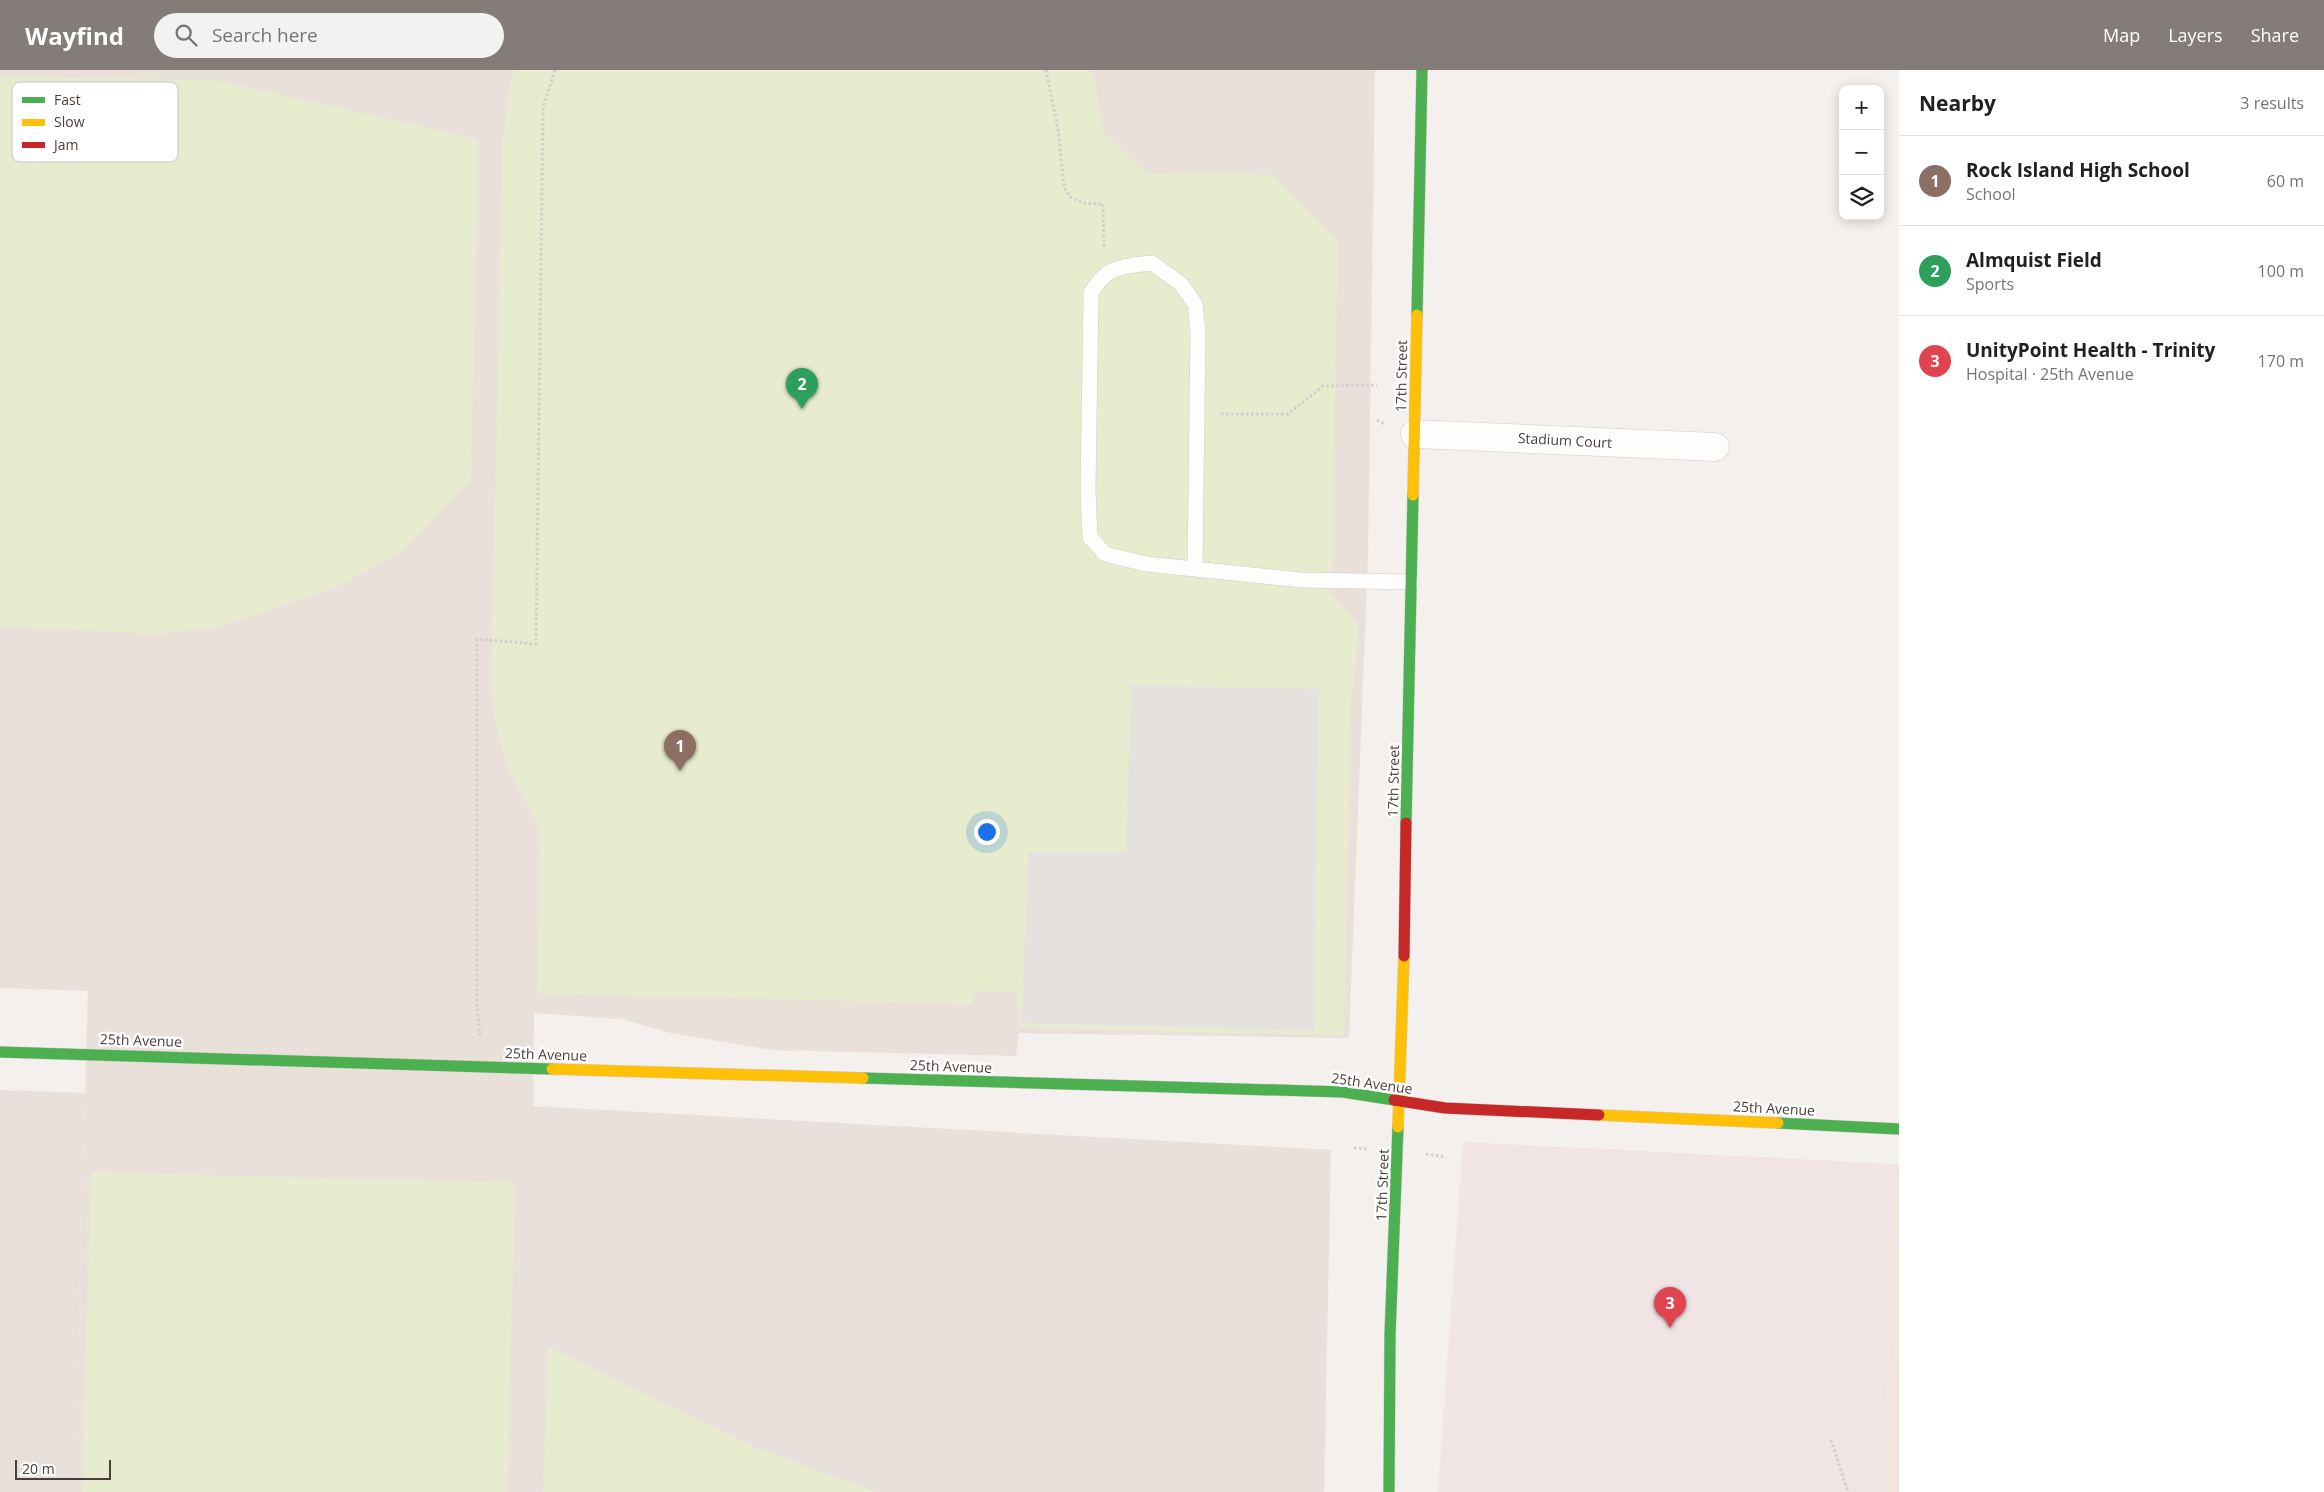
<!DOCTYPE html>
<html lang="en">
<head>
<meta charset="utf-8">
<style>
  body { margin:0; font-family:"Open Sans",sans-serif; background:#f2f2f2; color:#202124 }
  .controls { position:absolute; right:15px; top:15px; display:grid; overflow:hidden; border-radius:10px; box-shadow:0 2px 12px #0003 }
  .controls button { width:45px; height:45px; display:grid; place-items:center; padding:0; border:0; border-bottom:1px solid #e0e0e0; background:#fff; color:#202124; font:25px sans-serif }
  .scale { position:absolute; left:15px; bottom:12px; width:96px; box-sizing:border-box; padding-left:5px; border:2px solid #493e39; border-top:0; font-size:14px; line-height:18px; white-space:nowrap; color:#493e39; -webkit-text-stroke:4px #fff; paint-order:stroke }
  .you { position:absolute; left:986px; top:761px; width:18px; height:18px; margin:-12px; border:4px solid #fff; border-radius:50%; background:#1a73e8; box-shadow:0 0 0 8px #1a73e833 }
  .badge { display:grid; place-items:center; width:32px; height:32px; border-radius:50%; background:#847c78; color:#fff; font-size:16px; font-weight:700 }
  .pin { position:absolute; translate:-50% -41px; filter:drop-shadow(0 1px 2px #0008) }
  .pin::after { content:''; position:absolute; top:26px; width:18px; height:15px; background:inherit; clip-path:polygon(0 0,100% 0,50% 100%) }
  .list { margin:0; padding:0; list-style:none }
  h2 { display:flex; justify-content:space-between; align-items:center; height:65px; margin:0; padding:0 20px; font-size:21px }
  h2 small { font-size:16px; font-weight:400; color:#757577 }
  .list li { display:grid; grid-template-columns:32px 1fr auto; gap:15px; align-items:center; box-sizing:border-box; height:90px; padding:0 20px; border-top:1px solid #e0e0e0 }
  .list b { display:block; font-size:19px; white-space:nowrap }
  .list p { margin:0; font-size:16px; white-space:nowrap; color:#757577 }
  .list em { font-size:16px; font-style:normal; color:#757577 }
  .icon { flex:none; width:28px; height:28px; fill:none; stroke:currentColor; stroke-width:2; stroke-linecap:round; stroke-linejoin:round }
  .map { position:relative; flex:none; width:1899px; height:1422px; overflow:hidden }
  header { display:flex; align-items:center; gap:30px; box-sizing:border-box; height:70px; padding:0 25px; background:#847c78; color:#fff }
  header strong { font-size:24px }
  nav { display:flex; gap:28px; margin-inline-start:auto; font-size:18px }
  .search { width:350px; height:45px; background:#f2f2f2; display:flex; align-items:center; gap:12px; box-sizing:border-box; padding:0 18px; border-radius:28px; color:#757577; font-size:19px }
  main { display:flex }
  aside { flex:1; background:#fff }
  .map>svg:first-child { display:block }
</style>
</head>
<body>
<header>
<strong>Wayfind</strong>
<div class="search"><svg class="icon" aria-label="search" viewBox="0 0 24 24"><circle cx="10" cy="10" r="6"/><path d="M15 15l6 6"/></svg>Search here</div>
<nav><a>Map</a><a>Layers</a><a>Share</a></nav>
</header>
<main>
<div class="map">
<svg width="1899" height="1422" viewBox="0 0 1899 1422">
  <rect width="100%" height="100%" fill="#f3f0ed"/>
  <path fill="#e7e0db" d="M0,1020l85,3 -11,399h-74z
    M533,1036l798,44 -7,342h-794z"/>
  <path fill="#f2e5de" d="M1893,1094h6v328h-14z"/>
  <path fill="#e9e0d9" d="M0,0h1375l-7,485 -19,483 -330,-5 -3,23 -244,-6 -101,-17 -49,-14 -88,-6 -4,479h-456l14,-501 -88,-3z"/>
  <path fill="#f1e4e4" d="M1463,1072l430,22 -8,328h-447z"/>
  <path fill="#e7ecce" d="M515,0h576l4,12 7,49 45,43 126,1 65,67 -7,351 28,33 -9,90 -6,320 -324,-9 -2,-35 -45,-1 -1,13 -435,-11 3,-164 -31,-60 -14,-46 -4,-42 12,-547 7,-49z
    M0,7l215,3 263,59 -7,341 -73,74 -64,34 -115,39 -62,7 -157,-8z
    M91,1102l424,11 -8,309h-425z
    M548,1277l211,102 117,43h-333z"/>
  <path fill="#e5e1de" d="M1131,616l188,3 -5,342 -292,-8 6,-171h98z"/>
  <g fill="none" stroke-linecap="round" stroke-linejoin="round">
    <defs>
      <path id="lane" d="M1195,499l3,-237 -3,-28 -14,-20 -29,-21c-29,3 -46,3 -61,30l-3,197 2,47 15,17 41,10 156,16 110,2"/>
      <path id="street" d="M1415,364l300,13"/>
      <path id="fast" d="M1417,245l5,-245
        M1406,753l7,-328
        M0,982l552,17
        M863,1008l480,14 51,8
        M1778,1053l121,6
        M1389,1422l1,-157 8,-208"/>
      <path id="slow" d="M1413,425l4,-180
        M552,999l311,9
        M1599,1045l179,8
        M1398,1057l6,-171"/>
      <path id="jam" d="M1404,886l2,-133
        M1394,1030l51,8 154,7"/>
    </defs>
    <use href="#lane" stroke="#d0ccc9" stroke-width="16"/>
    <use href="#street" stroke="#d0ccc9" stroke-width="29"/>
    <use href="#fast" stroke="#d3ccc6" stroke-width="12"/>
    <use href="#slow" stroke="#d3ccc6" stroke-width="12"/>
    <use href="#jam" stroke="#d3ccc6" stroke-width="12"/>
    <path stroke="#d3cecc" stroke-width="3" stroke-dasharray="2.5 2.5" stroke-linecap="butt" d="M1046,0l12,59 6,58 6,10 13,6 20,1 1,45
      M1221,344h67l35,-28 54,-1
      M1377,350l7,4
      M480,966l-3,-29v-368l59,5 7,-537 12,-37
      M1354,1078l14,1
      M1426,1084l20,3
      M1831,1370l17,52"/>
    <use href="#lane" stroke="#fdfdfc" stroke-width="15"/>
    <use href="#street" stroke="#fdfdfc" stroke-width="28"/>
    <use href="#fast" stroke="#4caf50" stroke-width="11"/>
    <use href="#slow" stroke="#ffc107" stroke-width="11"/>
    <use href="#jam" stroke="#c62828" stroke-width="11"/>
  </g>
  <g text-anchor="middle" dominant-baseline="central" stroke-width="5" stroke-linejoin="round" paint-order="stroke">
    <g font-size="14" fill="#493e39" stroke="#fff">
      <text transform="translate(1401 306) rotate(-89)">17th Street</text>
      <text transform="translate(1565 370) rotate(3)">Stadium Court</text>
      <text transform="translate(1393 711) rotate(-89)">17th Street</text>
      <text transform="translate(141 970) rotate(2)">25th Avenue</text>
      <text transform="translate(546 984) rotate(2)">25th Avenue</text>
      <text transform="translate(951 996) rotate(2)">25th Avenue</text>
      <text transform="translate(1372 1013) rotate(8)">25th Avenue</text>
      <text transform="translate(1774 1038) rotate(3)">25th Avenue</text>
      <text transform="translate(1382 1115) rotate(-88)">17th Street</text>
    </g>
  </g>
  <rect x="12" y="12" width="166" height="80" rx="8" fill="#fff" stroke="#c8c5c4" stroke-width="1"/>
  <rect x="22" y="27" width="23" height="6" fill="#4caf50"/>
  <rect x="22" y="49" width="23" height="7" fill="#ffc107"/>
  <rect x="22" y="72" width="23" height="6" fill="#c62828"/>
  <g font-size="14" fill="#493e39">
    <text x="54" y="35">Fast</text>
    <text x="54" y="57">Slow</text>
    <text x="54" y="80">Jam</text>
  </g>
</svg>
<div class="controls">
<button>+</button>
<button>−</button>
<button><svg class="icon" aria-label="layers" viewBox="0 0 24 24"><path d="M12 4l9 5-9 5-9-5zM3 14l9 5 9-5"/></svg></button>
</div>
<div class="scale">20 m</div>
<div class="you"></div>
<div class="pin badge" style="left:680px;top:701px;background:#8d6e63">1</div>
<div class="pin badge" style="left:802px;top:339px;background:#2e9e5b">2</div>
<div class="pin badge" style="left:1670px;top:1258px;background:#e0444e">3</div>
</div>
<aside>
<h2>Nearby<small>3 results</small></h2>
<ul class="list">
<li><span class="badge" style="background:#8d6e63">1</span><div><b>Rock Island High School</b><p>School</p></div><em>60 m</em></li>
<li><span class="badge" style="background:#2e9e5b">2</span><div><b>Almquist Field</b><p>Sports</p></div><em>100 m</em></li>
<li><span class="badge" style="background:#e0444e">3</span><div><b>UnityPoint Health - Trinity</b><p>Hospital · 25th Avenue</p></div><em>170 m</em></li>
</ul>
</aside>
</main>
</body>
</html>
